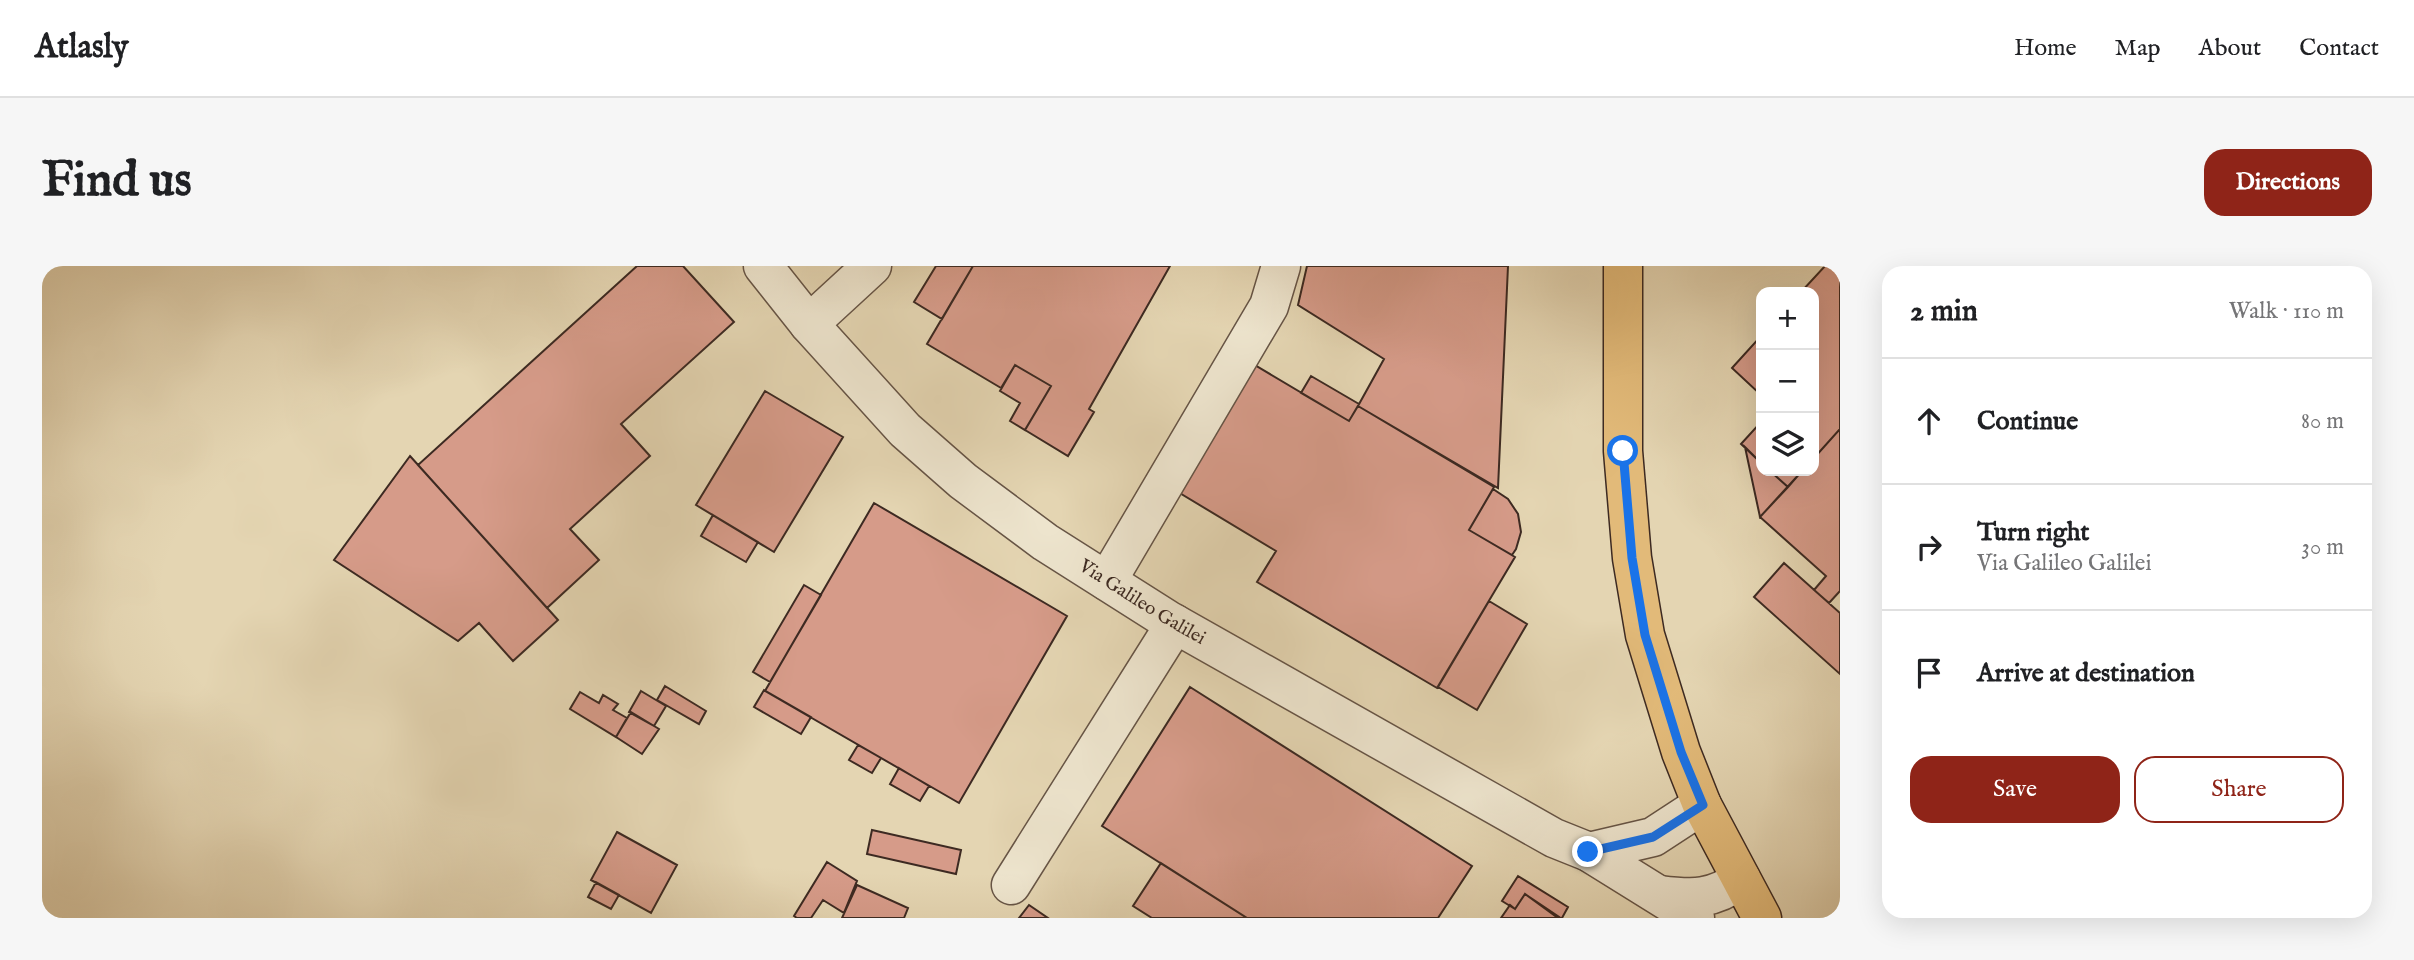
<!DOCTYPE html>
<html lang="en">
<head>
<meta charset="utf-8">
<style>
  body { margin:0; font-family:"IM FELL English",serif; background:#f6f6f6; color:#202124 }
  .controls { position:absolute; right:21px; top:21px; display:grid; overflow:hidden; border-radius:14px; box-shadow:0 7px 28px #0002 }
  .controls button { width:63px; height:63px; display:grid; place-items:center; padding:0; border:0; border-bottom:2px solid #e0e0e0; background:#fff; color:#202124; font:35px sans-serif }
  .stop { position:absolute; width:21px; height:21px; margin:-16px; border:5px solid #1a73e8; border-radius:50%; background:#fff }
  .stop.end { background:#1a73e8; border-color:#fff; box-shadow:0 2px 7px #0008 }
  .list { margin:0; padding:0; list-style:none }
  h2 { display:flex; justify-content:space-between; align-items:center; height:91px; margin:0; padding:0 28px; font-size:30px }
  h2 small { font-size:23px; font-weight:400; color:#757577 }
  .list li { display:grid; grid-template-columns:46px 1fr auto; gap:21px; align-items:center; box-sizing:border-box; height:126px; padding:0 28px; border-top:2px solid #e0e0e0 }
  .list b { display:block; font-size:26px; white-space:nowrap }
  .list p { margin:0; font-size:23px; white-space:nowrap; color:#757577 }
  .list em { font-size:23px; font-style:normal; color:#757577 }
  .actions { display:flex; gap:14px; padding:21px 28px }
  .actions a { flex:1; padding:16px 0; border:2px solid #8f2418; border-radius:21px; text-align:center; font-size:24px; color:#8f2418 }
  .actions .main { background:#8f2418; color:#fff }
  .icon { flex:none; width:38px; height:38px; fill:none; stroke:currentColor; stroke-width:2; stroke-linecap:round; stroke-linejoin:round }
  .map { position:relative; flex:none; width:1798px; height:652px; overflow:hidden; border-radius:21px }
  header { display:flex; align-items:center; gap:42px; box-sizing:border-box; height:98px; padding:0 35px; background:#fff; border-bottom:2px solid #e0e0e0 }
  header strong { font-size:33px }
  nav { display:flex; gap:38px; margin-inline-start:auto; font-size:24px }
  .intro { display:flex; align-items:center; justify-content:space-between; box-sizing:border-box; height:168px; padding:0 42px }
  h1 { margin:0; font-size:49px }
  .button { padding:18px 32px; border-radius:21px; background:#8f2418; color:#fff; font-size:24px; font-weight:700 }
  main { display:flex; gap:42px; padding:0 42px }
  aside { flex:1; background:#fff; border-radius:21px; box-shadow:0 7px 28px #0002 }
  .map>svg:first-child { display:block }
</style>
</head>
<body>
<header>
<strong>Atlasly</strong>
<nav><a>Home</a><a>Map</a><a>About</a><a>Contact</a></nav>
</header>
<div class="intro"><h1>Find us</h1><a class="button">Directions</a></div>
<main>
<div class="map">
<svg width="1798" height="652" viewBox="0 0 1798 652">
  <rect width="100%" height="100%" fill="#e4d5b2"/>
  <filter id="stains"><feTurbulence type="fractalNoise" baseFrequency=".00286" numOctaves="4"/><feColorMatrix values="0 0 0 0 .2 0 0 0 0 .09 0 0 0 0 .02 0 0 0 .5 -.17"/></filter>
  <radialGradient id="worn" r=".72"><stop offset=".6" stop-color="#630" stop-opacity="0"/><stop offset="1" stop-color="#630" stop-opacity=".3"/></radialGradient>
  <path fill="#d69b89" stroke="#3d2a22" stroke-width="2" d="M595,0h46l51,56 -113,102 29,32 -80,73 29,31 -52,48 -129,-143z
    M894,0h37l-31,53 -28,-17z
    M931,0h197l-81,143 5,3 -26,44 -43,-26 26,-44 -36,-21 -14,23 -74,-44z
    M1265,0h201l-10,222 -140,-82 26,-47 -86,-54z
    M1783,0h15v163l-26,29v-166h-13z
    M1719,70v59l-29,-27z
    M1201,92l106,63 9,-15 136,81 -25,43 46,27 -78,131 -180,-106 19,-31 -108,-65z
    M973,99l36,21 -26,44 -15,-9 10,-18 -20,-12z
    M1269,110l48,28 -10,17 -48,-28z
    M723,125l78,46 -69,115 -78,-47z
    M1719,156v41l-20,-19z
    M1798,163v162l-11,12 -15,-13 12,-14 -66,-59 42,-46h12v-13z
    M1703,181l16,16v8h9l18,16 -28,30z
    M368,190l148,164 -45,41 -34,-38 -21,18 -124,-81z
    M1728,205h32l-14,16z
    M1451,223l15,10 10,15 3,18 -5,17 -4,6 -43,-25z
    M832,237l193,113 -108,187 -194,-112z
    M671,249l45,27 -12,20 -45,-26z
    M1742,297l56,50v61l-86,-77z
    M762,319l17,10 -51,87 -17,-10z
    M1447,335l38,23 -50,86 -39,-23z
    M623,420l41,25 -7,13 -42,-24z
    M1148,421l282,179 -34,52h-191l-145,-92z
    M722,424l47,27 -10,17 -47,-27z
    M599,425l25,15 -12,20 -25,-14z
    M538,426l19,11 4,-8 15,9 -5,6 14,8 -11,19 -46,-28z
    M589,446l28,17 -17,25 -26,-17z
    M816,479l23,13 -9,15 -23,-13z
    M857,502l30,18 -9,15 -30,-17z
    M830,564l89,20 -5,24 -89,-20z
    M575,566l60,33 -26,48 -60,-33z
    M785,596l30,19 -13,32 -21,-13 -12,18h-14l-3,-2z
    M1119,597l86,55h-95l-19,-12z
    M1476,610l50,31 -6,11h-4l-33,-24 -10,15 -13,-8z
    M554,616l23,13 -8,14 -23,-12z
    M815,619l51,23 -4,10h-62z
    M1483,628l34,23 -1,1h-57l9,-13 5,4z
    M987,639l19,13h-29z"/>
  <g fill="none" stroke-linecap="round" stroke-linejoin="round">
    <defs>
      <g id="minor">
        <path id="s1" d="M721,0l46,58 96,106 58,51 82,61 123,78 386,218 35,14 106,66"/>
        <path d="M767,58l63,-58"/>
        <path d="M1065,315l162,-275 12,-40"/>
        <path d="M1547,586l64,-15 49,-32"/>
        <path d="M969,619l164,-261"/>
        <path d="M1618,629c33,4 53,5 81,-16"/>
      </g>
      <path id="major" d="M1581,0v185l9,107 13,77 36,117 21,53 60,113"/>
    </defs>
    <use href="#minor" stroke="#675546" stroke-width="41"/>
    <use href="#major" stroke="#3d2a22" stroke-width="41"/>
    <use href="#minor" stroke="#ede4cd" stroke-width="38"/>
    <use href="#major" stroke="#e2ba79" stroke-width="38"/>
  </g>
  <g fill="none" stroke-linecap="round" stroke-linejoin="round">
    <path stroke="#1a73e8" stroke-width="9" d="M1546,586l65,-15 50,-32 -22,-53 -36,-117 -13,-77 -9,-107"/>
  </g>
  <g text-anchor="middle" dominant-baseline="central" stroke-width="5" stroke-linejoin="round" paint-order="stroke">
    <g font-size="19" fill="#3d2a22" stroke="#ede4cd">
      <text stroke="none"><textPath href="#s1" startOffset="511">Via Galileo Galilei</textPath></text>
    </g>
  </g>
  <rect width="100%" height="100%" filter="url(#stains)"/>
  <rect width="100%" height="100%" fill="url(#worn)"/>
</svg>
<div class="controls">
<button>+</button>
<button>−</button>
<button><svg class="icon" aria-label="layers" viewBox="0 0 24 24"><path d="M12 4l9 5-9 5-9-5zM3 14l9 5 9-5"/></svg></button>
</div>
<div class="stop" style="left:1581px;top:185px"></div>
<div class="stop end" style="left:1546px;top:586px"></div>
</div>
<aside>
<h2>2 min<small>Walk · 110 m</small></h2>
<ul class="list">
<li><svg class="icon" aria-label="ahead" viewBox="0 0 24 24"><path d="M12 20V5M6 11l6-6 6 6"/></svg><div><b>Continue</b></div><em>80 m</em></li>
<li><svg class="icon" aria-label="right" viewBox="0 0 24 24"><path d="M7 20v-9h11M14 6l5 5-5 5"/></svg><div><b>Turn right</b><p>Via Galileo Galilei</p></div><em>30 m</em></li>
<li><svg class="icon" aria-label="arrive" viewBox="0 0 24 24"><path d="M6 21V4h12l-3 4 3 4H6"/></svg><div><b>Arrive at destination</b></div></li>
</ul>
<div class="actions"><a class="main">Save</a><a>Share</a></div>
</aside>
</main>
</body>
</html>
